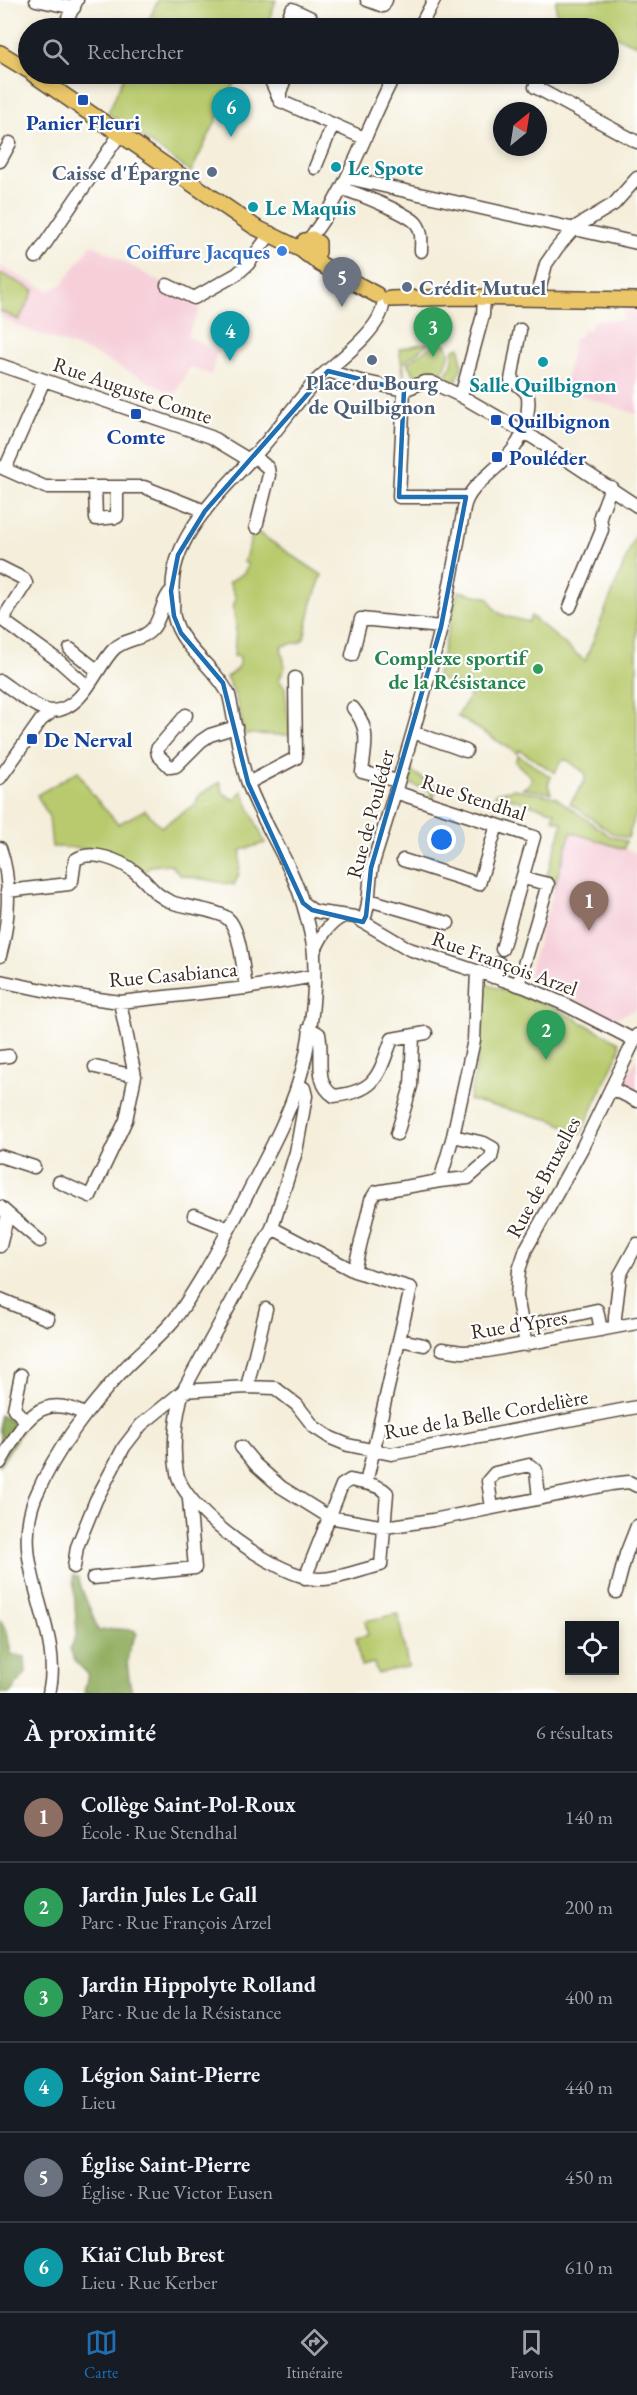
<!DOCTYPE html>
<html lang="fr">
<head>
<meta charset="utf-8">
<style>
  body { margin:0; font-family:"EB Garamond",serif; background:#20242c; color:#f1f3f6 }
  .controls { position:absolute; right:18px; bottom:18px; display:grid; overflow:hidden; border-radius:0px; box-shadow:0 3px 9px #0003 }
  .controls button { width:54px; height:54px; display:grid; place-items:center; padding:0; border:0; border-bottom:2px solid #363941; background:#171b24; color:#f1f3f6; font:30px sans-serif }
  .compass { position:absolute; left:493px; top:102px; width:54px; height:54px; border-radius:50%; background:#171b24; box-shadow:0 3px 9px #0003; rotate:30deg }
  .you { position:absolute; left:442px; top:840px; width:21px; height:21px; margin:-15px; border:4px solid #fff; border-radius:50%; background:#1a73e8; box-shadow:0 0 0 9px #1a73e833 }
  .badge { display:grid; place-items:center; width:39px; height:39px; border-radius:50%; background:#1f6fb2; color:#fff; font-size:20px; font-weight:700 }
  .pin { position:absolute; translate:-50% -50px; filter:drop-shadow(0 2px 3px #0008) }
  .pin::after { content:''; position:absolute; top:32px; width:21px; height:18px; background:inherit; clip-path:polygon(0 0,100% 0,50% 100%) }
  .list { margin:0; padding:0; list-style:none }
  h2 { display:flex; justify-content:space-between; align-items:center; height:78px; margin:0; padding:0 24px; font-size:26px }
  h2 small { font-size:20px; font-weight:400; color:#9ea1a6 }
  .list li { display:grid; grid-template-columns:39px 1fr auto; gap:18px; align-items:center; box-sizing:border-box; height:90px; padding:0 24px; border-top:2px solid #363941 }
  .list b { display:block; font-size:22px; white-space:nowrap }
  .list p { margin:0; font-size:20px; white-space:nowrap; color:#9ea1a6 }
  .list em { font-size:20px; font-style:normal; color:#9ea1a6 }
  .icon { flex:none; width:33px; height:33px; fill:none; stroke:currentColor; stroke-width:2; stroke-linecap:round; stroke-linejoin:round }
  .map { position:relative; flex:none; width:637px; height:1693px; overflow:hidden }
  .search { position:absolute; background:#171b24; box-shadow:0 3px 9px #0003; left:18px; right:18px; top:18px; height:66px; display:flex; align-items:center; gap:15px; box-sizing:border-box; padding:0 21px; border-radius:33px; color:#9ea1a6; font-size:22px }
  .sheet { height:618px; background:#171b24 }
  nav { display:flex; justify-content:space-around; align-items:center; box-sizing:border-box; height:84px; border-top:2px solid #363941; background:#171b24; font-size:16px; color:#9ea1a6 }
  nav a { display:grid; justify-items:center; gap:3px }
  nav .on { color:#1f6fb2 }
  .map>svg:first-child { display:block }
</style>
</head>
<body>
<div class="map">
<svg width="637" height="1693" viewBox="0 0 637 1693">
  <rect width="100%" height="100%" fill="#fff"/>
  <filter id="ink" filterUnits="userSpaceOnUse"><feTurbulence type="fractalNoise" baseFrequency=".0167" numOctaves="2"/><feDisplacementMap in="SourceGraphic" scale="12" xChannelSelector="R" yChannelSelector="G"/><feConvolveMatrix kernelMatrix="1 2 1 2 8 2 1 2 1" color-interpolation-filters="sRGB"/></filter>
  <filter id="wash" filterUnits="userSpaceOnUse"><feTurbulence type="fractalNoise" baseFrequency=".008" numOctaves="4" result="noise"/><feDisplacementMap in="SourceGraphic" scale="24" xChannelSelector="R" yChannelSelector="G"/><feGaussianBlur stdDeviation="1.35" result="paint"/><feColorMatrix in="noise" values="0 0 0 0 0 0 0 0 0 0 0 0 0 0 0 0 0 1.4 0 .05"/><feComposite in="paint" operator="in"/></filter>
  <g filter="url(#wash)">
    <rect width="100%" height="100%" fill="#f4eeda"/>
    <path fill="#f6cfd9" d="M92,244l104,58 -1,4 5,3 -13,27 31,15 -7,24 -21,-8 -14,26 -9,-2 -77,-39 -67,-24 -23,-11v-51l49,25 13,-7z
      M624,303l13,1v110l-73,-24 10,-52 5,-1 5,-8 5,2 5,-11h28z
      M571,832l66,21v155l-18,9h-10l-81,-42z
      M637,1058v33l-14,-7z"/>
    <path fill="#b8ca6d" stroke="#7a7a46" stroke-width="1.5" d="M158,0h118l-10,28h-121z
      M556,0h81v45l-28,-11 -1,-6h-15l-37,-11z
      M125,74h122l-10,4 -46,94 -83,-59z
      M0,273l34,17 -15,30 -19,-9z
      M430,342l-27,21 1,13 -5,-27z
      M437,342l8,1c9,11 1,23 -6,33l-7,-8 -8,6 -9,2 -8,-13z
      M460,347l2,19 -7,19 -12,-6 9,-15 2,-15z
      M254,530l68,45 -10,27 -8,36 -4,4 -19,4 4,21 -6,13 6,8 5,47 -46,-1c-4,-20 -7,-39 -18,-57 8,-5 14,-9 14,-20l-6,-1 2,-30 -3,-19 3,-9 -7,-16 15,-9 4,-8 -4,-3z
      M637,531v279l-9,28 -16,-5 -42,-30 15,-22v-8l-18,-13 -6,1 -6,12 -35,-23 -3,3 -60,-37 17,-26 -38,-12 22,-87 31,7c7,20 19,18 39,24l3,-6 54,45z
      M518,755l33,22 -3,8 3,8 -29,-5 5,-1 5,-9 -17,-16z
      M78,771l14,23 26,30 27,-14 16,17 35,-23 3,-9 21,-13 3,11 11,7 8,-9 23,52 -24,7 -2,24 -5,11 -54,-10 -10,-11 -20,2 -6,7c-38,-25 -48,-25 -92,-26l-3,-30 -12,-22z
      M411,771l26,16 -3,10 -4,-1 1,-5 -22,-7 -4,5 -2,-1z
      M514,789l41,8 55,39 16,5 -2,8 -53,-17 -17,55 -7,-12 16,-52 -10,-4 2,-7 -52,-16 -4,10 -7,-1 4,-12z
      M486,984l69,24 64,34 1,7 -39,85 -29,-14 -83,-20 9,-43 3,-70z
      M398,1614l10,53 -31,6 -3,-10 -13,3 -5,-28 12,-3 -3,-14z"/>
    <path fill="#92ae60" stroke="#666c3f" stroke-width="1.5" d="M0,1415l23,13 -23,37z
      M73,1575l5,2c5,20 15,35 20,54l16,-2 20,1 3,4c-14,20 -10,36 -5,59h-48l4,-19 -13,-13 -5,-12 7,-15z
      M0,1619l7,13 4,22 14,3 1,16 -16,20h-10z"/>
  </g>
  <g filter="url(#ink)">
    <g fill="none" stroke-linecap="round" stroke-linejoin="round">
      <defs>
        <path id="minor" d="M36,0l38,8
          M367,0l16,6 3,-6
          M63,28l14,-28
          M283,28l9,-19 19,9 -5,10
          M419,28l15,-28
          M268,74l12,27 84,37
          M543,74l-8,13 102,55
          M280,99v-7l7,-18
          M0,161l10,-18
          M315,168l18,-44
          M348,178l289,65
          M342,189c15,4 65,24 74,34 7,8 5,19 5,28
          M310,238c39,-49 56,-110 85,-164
          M36,257l84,-123
          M167,285l27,13 43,-24 11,-10 23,-31
          M537,298l9,-34 11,-16 17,-20 40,-24 23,-26
          M0,365l211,72 38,23
          M328,371l29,9 47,10
          M404,390l20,-8h7l30,14 73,42 103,68
          M404,390l-5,107h67
          M461,396l22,-81 1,-18
          M253,455l15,13 1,7 -13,52
          M0,467l45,20h99l61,24
          M5,469l39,-89
          M95,487l1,32 21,-2v-30
          M0,567l24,12 2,4 -20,31 -1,8 54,39 28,25
          M570,607l32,-77 -2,-14 11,-29
          M70,649l28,22
          M352,655l9,-36 80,8
          M0,681c12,8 38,30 52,30 31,-1 44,-43 61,-61 11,-12 30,-9 40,-22 9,-11 8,-27 18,-37
          M353,708c18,22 12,38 9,64l36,9
          M186,715l-29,34 1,6 12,12 6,-1 25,-25 9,-6 26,-8
          M413,732l53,19
          M0,778l41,-58 12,-9
          M248,783l48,-25 -1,-80
          M395,792l139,45 -32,112
          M0,848c12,33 9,75 0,108
          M403,860l76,24 18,-59
          M7,891l62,-7 3,-3 3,-21c16,-12 46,1 60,12 15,12 19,24 39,31 14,5 48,7 56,18 11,14 13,49 16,67
          M369,900l79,23
          M303,903l9,7 7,2 36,5 54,32 116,38 39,17 70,36
          M363,922c9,-19 4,-42 11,-62 24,-76 48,-154 67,-232 9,-40 16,-80 23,-120 6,-32 56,-43 63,-91 3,-23 3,-24 -16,-37l9,-50
          M314,952c7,-15 14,-29 30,-36
          M493,977l6,-14
          M0,981l62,13 58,8 126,-14 68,-12
          M518,985l30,-101 -25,-6
          M309,1028l10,6c5,23 -6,49 15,62 44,-5 44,-21 58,-57l34,-6
          M0,1057l9,-1
          M95,1067l40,9
          M611,1088l26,13
          M397,1134l14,-48 2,-50
          M0,1156l34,11
          M440,1181l28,-3 23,-20 2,-10 -9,-5 -31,-7
          M59,1182l31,14 36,-76 9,-44 -15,-74
          M0,1207l8,7 -8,32
          M8,1214l32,27
          M194,1215l35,14
          M272,1228l82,43 57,17 -45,195
          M354,1271l17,-71 5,-8 64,-11 13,-45 21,-96 3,-68
          M0,1299l48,20
          M523,1326l74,-16 4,20
          M615,1327v-10l5,-42 17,-31
          M401,1340l23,5
          M526,1345l-9,-49 2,-26 7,-21 56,-101 55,-113
          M442,1349l20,3 25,-1 150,-28
          M21,1375l-7,34 11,11
          M247,1387l19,-78
          M241,1447l15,18 25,22 48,30 56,10 48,-7 178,-36 18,-2 8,4
          M0,1463c20,-34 36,-74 84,-49
          M492,1508l-4,-27 7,-8 34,-8 7,5 3,28
          M74,1567l3,-20 19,-47 28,-53 17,-22 42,-34 89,-163 24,-76 10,-56 -2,-8 -6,-3
          M93,1578l102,-10 -6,-69
          M305,1578l37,-93 8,-5c12,3 29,4 37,13l-6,72c-18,4 -45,15 -63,14 -38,-1 -133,-67 -141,-106 -5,-25 -1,-58 6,-82l64,-4 28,1 22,17 17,22 17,11 17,7 43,9 246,-47
          M616,1592l10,-38 11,-28
          M49,1693c16,-64 -41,-126 -14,-195 21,-50 55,-92 91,-131 16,-17 37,-32 51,-51 26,-37 48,-79 69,-119 19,-38 41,-76 53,-116 11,-34 17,-89 15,-126 -1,-17 -7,-37 -12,-54 -12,-40 -38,-75 -53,-115 -11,-29 -13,-62 -20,-91 -14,-29 -48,-47 -55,-78 -2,-6 0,-13 -1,-19 -7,-62 53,-109 90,-152 19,-22 35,-46 55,-67 19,-18 62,-48 65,-74"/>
        <path id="major" d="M0,53l28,17
          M33,74l222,153 47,23 6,5 10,-3
          M302,250l3,-9 7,-2 6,4v9
          M311,256l9,8 57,31
          M390,299l72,-2 175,3"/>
      </defs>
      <use href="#minor" stroke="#57473a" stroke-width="15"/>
      <use href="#major" stroke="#57473a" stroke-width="18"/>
      <use href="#minor" stroke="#fff" stroke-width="12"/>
      <use href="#major" stroke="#eac669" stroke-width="15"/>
    </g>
  </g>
  <path fill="none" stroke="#1f6fb2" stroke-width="4.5" stroke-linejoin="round" d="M328,371l76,19 -5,107h67l-25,130 -70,241 -5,48 -3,6 -51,-12 -9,-7 -55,-120 -25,-100 -42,-50 -7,-17 -3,-25 7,-36 27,-44z"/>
  <g fill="#1a4fb4" stroke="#fff" stroke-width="2">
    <rect x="77" y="94" width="12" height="12" rx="3"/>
    <rect x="130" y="408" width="12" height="12" rx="3"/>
    <rect x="490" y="414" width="12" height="12" rx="3"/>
    <rect x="491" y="451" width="12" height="12" rx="3"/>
    <rect x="26" y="733" width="12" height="12" rx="3"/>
  </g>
  <g fill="#0f9aa8" stroke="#fff" stroke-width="2">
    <circle cx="336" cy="167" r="6"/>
    <circle cx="253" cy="207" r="6"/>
    <circle cx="543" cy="362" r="6"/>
  </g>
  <g fill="#5c6f8a" stroke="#fff" stroke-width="2">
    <circle cx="212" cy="172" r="6"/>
    <circle cx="407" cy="287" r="6"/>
    <circle cx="372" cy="360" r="6"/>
  </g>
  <circle fill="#3f7fe0" stroke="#fff" stroke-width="2" cx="282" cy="251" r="6"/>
  <circle fill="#2e9e5b" stroke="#fff" stroke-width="2" cx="538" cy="669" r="6"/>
  <g text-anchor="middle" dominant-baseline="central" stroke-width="4.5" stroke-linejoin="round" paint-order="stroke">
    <g font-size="21" font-weight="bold" fill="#164399" stroke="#fff" text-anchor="start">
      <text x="83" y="122" text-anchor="middle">Panier Fleuri</text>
      <text x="508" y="420">Quilbignon</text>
      <text x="136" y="436" text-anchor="middle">Comte</text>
      <text x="509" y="457">Pouléder</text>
      <text x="44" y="739">De Nerval</text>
    </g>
    <g font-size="21" font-weight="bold" fill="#0d838f" stroke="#fff" text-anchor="start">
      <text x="348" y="167">Le Spote</text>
      <text x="265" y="207">Le Maquis</text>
      <text x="543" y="384" text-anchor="middle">Salle Quilbignon</text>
    </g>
    <g font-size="21" font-weight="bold" fill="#4e5e75" stroke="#fff" text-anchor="end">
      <text x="200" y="172">Caisse d'Épargne</text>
      <text x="419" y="287" text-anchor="start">Crédit Mutuel</text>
      <text x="372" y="382" text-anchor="middle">Place du Bourg<tspan x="372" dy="24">de Quilbignon</tspan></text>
    </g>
    <g font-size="21" font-weight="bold" fill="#366cbe" stroke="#fff" text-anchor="end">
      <text x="270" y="251">Coiffure Jacques</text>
    </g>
    <g font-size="21" fill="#3b2a1e" stroke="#fff">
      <text transform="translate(133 390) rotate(19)">Rue Auguste Comte</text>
      <text transform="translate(474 797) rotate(18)">Rue Stendhal</text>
      <text transform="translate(370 814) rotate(-75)">Rue de Pouléder</text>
      <text transform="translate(505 963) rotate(20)">Rue François Arzel</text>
      <text transform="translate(173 974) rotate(-5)">Rue Casabianca</text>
      <text transform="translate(543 1177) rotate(-62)">Rue de Bruxelles</text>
      <text transform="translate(519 1324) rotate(-9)">Rue d'Ypres</text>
      <text transform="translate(486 1414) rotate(-10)">Rue de la Belle Cordelière</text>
    </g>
    <g font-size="21" font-weight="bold" fill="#27864d" stroke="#fff" text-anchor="end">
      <text x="526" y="657">Complexe sportif<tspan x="526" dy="24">de la Résistance</tspan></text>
    </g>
  </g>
</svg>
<div class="controls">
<button><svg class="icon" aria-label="locate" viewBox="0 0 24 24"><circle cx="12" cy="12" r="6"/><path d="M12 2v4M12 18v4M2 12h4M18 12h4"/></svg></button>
</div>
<svg class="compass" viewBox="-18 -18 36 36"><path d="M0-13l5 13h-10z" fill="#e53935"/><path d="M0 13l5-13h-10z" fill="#9ea1a6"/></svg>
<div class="you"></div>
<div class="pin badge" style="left:589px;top:931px;background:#8d6e63">1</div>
<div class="pin badge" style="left:546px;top:1060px;background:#2e9e5b">2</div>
<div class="pin badge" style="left:433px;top:357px;background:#2e9e5b">3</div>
<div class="pin badge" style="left:230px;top:361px;background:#0f9aa8">4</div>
<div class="pin badge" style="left:342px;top:307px;background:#6b7280">5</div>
<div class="pin badge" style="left:231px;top:137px;background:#0f9aa8">6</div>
<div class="search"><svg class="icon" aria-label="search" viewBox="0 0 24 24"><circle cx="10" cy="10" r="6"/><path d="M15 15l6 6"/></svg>Rechercher</div>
</div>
<section class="sheet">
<h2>À proximité<small>6 résultats</small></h2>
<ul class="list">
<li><span class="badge" style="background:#8d6e63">1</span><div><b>Collège Saint-Pol-Roux</b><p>École · Rue Stendhal</p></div><em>140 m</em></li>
<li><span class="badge" style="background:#2e9e5b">2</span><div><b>Jardin Jules Le Gall</b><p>Parc · Rue François Arzel</p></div><em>200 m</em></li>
<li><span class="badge" style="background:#2e9e5b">3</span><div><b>Jardin Hippolyte Rolland</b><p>Parc · Rue de la Résistance</p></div><em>400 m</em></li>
<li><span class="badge" style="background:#0f9aa8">4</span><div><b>Légion Saint-Pierre</b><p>Lieu</p></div><em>440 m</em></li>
<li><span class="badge" style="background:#6b7280">5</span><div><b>Église Saint-Pierre</b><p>Église · Rue Victor Eusen</p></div><em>450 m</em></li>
<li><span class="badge" style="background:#0f9aa8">6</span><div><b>Kiaï Club Brest</b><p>Lieu · Rue Kerber</p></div><em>610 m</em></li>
</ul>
</section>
<nav>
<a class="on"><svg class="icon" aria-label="map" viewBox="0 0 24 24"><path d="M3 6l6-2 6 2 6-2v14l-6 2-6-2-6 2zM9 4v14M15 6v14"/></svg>Carte</a>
<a><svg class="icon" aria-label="directions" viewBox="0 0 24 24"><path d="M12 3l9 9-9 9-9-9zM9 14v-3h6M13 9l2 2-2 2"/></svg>Itinéraire</a>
<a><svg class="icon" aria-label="saved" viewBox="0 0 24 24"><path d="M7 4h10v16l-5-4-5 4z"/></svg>Favoris</a>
</nav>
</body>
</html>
